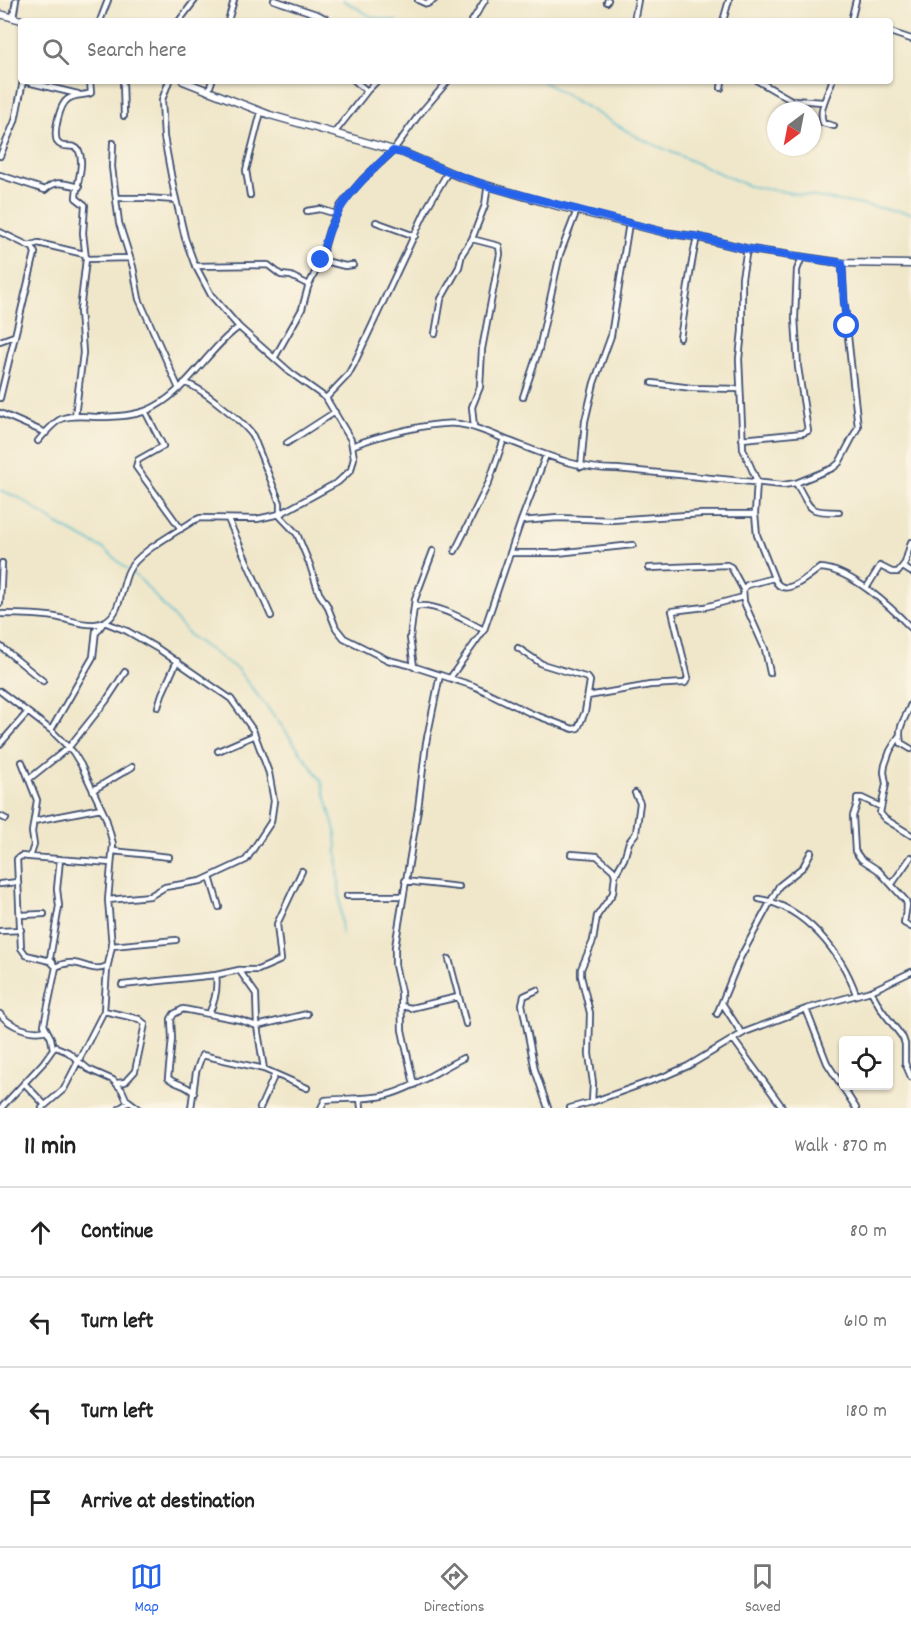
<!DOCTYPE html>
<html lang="en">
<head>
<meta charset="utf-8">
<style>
  body { margin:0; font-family:Dekko,sans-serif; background:#f6f6f6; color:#222 }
  .controls { position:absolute; right:18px; bottom:18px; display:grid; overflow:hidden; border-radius:6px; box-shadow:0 2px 4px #0004 }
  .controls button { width:54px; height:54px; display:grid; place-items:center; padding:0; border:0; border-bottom:2px solid #e0e0e0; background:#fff; color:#222; font:30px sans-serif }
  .compass { position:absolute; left:767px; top:102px; width:54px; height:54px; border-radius:50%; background:#fff; box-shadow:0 2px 4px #0004; rotate:212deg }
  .stop { position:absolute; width:18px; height:18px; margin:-14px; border:4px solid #2563eb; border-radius:50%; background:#fff }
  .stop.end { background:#2563eb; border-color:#fff; box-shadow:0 2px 6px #0008 }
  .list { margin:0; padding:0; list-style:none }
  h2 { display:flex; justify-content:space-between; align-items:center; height:78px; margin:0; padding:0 24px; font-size:26px }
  h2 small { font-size:20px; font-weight:400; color:#767676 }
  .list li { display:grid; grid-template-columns:39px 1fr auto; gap:18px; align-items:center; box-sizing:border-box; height:90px; padding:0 24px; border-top:2px solid #e0e0e0 }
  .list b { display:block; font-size:22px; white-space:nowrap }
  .list em { font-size:20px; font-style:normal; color:#767676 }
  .icon { flex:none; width:33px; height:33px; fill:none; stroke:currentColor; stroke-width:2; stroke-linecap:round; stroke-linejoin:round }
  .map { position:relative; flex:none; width:911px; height:1108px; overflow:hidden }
  .search { position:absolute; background:#fff; box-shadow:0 2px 4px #0004; left:18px; right:18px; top:18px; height:66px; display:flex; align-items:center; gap:15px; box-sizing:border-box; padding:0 21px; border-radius:6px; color:#767676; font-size:22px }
  .sheet { height:438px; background:#fff }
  nav { display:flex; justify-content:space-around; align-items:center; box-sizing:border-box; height:84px; border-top:2px solid #e0e0e0; background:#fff; font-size:16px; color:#767676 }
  nav a { display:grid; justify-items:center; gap:3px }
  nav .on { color:#2563eb }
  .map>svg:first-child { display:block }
</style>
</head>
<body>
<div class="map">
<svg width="911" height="1108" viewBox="0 0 911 1108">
  <rect width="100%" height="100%" fill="#fcf5e5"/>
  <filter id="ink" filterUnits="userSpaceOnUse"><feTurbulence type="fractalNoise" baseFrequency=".0167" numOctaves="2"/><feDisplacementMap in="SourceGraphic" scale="12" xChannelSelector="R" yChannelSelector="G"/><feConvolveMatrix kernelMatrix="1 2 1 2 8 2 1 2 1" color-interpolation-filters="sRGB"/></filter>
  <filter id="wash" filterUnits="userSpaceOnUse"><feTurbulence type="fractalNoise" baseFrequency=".008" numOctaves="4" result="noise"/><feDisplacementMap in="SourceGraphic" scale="24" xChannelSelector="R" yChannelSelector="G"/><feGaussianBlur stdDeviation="1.35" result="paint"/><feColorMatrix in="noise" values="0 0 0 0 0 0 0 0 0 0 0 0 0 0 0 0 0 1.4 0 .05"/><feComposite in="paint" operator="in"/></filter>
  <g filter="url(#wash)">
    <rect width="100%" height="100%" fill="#f0e7ca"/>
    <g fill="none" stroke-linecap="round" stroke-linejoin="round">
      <path stroke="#51bacf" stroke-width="1.5" d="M343,0l29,17 25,4
        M542,81l97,57 110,48 162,27
        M0,490l20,8 37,26 47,25 23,20
        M131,572l10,8 49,56 47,33 44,56 40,55 15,54 6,100"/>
    </g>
  </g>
  <g filter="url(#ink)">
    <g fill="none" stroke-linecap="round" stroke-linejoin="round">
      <defs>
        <path id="street" d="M274,0l45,15 11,6
          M418,0l9,4 7,-4
          M607,2l1,-2
          M13,18l3,-18
          M100,21l8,-21
          M179,21l16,-21
          M228,21l6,-21
          M472,21l13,-21
          M634,21l4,-21
          M723,21l6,-21
          M851,21l5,-21
          M890,32l21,7
          M23,81l55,13
          M123,81l1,35
          M355,81l12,10
          M758,81l33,19 33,2
          M832,81c-4,14 -14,28 -9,42l11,3
          M721,88l1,-7
          M208,92l4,-11
          M335,132l32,-41 10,-10
          M113,143l-1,24 7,56 14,44 6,32 40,90
          M0,156l15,-35 8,-40
          M0,175l45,15c11,-11 20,-6 34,-3
          M250,195l-4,-25 15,-58
          M117,198h28l31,2
          M307,211l13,-2 16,5
          M376,222l39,14
          M0,232l29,14 4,2 2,5 -35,145
          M472,239l27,7 1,8 -18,95 -2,38 -8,20 2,20
          M29,246l9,-3 46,11
          M747,249l-5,29v53l-3,28 4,90 14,32 -2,33 2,21 17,43 -27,7 -4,4 1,13 21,47 5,24
          M86,259l44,-1
          M321,260l24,6 8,-1
          M195,266l73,-1 13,10 10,1 18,9
          M435,334l6,-35 18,-32 3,-13 10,-15 13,-34 2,-15 4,-3
          M680,338c6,-33 9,-67 17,-101
          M0,341l14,-5
          M275,357l27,-48 6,-22 13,-27 8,-30 12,-25 21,-25 31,-29 25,-35 30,-35
          M184,383c15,2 60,40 69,53l27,67v11
          M652,383l40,5 47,1
          M523,397l16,-48 21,-95 17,-44
          M326,398l22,-23 6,-11 74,-158 20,-34
          M145,411l18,35 -25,14 -2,7 45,62
          M0,413l46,20
          M75,416l8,-63 -3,-42 6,-52 -3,-26 2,-28 -9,-7c0,-13 9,-34 3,-47 -5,-9 -16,-1 -21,-8 -6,-9 2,-39 10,-44 7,-5 16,-3 23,-6l-1,-12
          M504,439c38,14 73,31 113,30l166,16 13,-2 37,-15 6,-5 19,-36 -14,-127 -2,-37
          M742,439l61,-6 5,-2 -10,-64 -3,-49 2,-48 5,-13
          M38,441c6,-7 15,-18 23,-22 11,-5 26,-2 37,-2 19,0 42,-1 58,-11 34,-19 52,-57 83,-79
          M287,443l48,-31
          M352,446c24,-10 82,-25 107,-22 15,2 31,9 45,15l-15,43 -34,69
          M581,467l4,-46 9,-38 17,-47 18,-113
          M796,483c16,27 10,29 43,29
          M278,514l19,20 13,31 9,28 8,12 9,23 8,10 44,22 21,5 65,21 56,27 43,16 5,-1 7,-16 5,-31 -2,-3 -46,-14 -24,-16
          M228,519l43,97
          M521,521l37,-3 54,2 90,-6h53
          M511,553h46l76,-8
          M903,567l8,5
          M649,568l78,-3 4,2 12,22
          M774,578c9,23 34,-2 46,-10 30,1 71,39 91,60
          M867,587l13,-21 12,6h6l7,-9 6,-21
          M0,603l2,-40
          M415,607c18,-6 52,14 69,23
          M0,614c18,0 37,0 55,3 13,2 28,9 41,7 25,-2 24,-34 32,-52 8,-19 47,-39 65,-51l7,-3 57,1 23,-5 58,-32 13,-12 3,-12 -3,-18 -25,-42 -35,-25 -52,-46 -28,-32 -17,-32 -9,-25 -11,-47 -10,-54 -2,-37 7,-19
          M97,632l7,-10 23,9 33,19 71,49 22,31 16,43 5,28 -3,21 -25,38 -45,21 -36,6 -15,9 -42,4
          M0,646l43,35
          M414,667l-4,-29 5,-39 18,-48
          M450,678l34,-48 37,-109 25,-66
          M0,691l51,39 22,22 8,13 25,53 7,26 -5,56 4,46 -5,23 -3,42 -40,78 -22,19
          M588,696l62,-11 35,-2 3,-5 -16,-67 33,-4 38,-10
          M911,704c-6,16 -14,22 -10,39l10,6
          M158,707l4,-13 15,-33
          M51,730l42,-73 3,-27
          M899,736l-9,15 -5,14 -1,7 2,12 -6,29 5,6 26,16
          M0,744l27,-31
          M218,751l37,-16
          M22,762l15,38 -5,32 2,13 -4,12 -9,-1 -4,3 4,89 5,7 24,6 6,6
          M29,779l40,-32 37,-46 19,-29
          M93,790l39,-23
          M881,807l-19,-9h-5v6l-4,12 2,35 6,8 17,11 28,31 1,4 -3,18 7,4
          M0,816l6,3
          M34,821l67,-13
          M113,851l56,6
          M571,854l26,2 16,14 2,5 -2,18 -16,23 -4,25 -12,28v7l9,37 -1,41 4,29 -1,19
          M30,857l81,6
          M615,875l9,-16 5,-17 7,-9 4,-30 -5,-10
          M210,877l9,30
          M405,881l54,6
          M0,884l18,-2
          M892,884l19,-27
          M347,896h55
          M759,899c46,8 82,53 97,95
          M21,915l23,-1
          M0,931l21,-1
          M112,946l64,-6
          M449,959l17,65
          M53,962l-3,-4 9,-52 -2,-17 3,-30
          M122,985l94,-10
          M537,990l-13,6 -2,8 13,66 13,38
          M871,991l10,18 22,29 2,6v19l6,14
          M722,1003l20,31
          M401,1006l10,2 47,-11
          M806,1009l21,54 29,45
          M104,1011l35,8 6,5 -10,47 -10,11 -8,1
          M0,1014c10,12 31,21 46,16
          M209,1014c6,-13 9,-25 7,-39l23,-5h19l23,-10 -4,-36 25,-53
          M717,1014l23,-56 39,-72 24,-19 8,-15
          M733,1039l50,69
          M53,1049l3,-2 12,5 20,17 25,11 9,10 4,9 12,9
          M264,1069l-7,-43 50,-12
          M24,1083l21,22
          M414,1085l-12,-55 -1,-38 -6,-27v-18l23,-138 8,-66 14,-68
          M194,1093c-8,-9 -18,-8 -26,-15l4,-39 -1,-20 3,-5 9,-5 57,11 17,6 -1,-32 -17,-24
          M360,1098l1,10
          M1,1108l42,-45 10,-14 -2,-11 -7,-13 12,-58c23,-12 33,8 51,-1
          M120,1108l9,-6
          M191,1108l5,-36 6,-17 62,14 43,19
          M260,1108l15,-34
          M321,1108l4,-8c20,-2 42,0 62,-5 27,-7 51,-25 76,-37
          M570,1108l22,-6 73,-26 23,-10 57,-34 61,-23 65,-18 40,-19"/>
        <path id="secondary" d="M0,14l25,7
          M183,81l87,34 134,38 61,26 93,27 109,27 30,4 50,12 95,14 69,1"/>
      </defs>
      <use href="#street" stroke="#3b4b6e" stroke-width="8"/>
      <use href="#secondary" stroke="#3b4b6e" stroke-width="9"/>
      <use href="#street" stroke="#fff" stroke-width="4.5"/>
      <use href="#secondary" stroke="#fff" stroke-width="6"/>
    </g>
  </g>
  <g fill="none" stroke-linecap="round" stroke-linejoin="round" filter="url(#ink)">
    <path stroke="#2563eb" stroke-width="8" d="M321,260c10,-51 34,-75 72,-109l11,2 44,19 43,15 176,46 31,4 49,12 95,14 2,37 3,26"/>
  </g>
</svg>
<div class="controls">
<button><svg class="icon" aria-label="locate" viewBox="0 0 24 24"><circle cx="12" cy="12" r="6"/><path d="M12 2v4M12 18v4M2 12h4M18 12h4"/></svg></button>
</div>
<svg class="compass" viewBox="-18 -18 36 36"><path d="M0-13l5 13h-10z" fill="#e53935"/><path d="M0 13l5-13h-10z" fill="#767676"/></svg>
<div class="stop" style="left:847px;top:326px"></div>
<div class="stop end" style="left:321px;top:260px"></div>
<div class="search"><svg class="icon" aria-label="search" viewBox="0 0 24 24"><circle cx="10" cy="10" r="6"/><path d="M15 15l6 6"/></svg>Search here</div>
</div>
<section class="sheet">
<h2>11 min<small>Walk · 870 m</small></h2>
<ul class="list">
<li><svg class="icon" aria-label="ahead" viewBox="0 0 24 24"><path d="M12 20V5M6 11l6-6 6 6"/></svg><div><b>Continue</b></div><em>80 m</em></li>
<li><svg class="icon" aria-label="left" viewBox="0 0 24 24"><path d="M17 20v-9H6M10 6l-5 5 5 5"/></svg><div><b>Turn left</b></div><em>610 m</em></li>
<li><svg class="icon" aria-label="left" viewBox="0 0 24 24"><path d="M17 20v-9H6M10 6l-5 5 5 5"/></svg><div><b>Turn left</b></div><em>180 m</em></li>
<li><svg class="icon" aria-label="arrive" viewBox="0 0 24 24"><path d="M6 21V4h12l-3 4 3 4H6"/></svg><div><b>Arrive at destination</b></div></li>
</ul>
</section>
<nav>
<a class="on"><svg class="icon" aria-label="map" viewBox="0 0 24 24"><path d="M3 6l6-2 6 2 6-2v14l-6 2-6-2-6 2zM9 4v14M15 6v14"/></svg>Map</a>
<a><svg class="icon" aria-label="directions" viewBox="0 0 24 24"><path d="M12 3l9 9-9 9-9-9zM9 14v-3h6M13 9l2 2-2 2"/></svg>Directions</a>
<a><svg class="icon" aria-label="saved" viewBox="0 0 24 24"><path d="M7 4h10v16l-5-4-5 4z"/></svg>Saved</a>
</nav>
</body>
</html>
